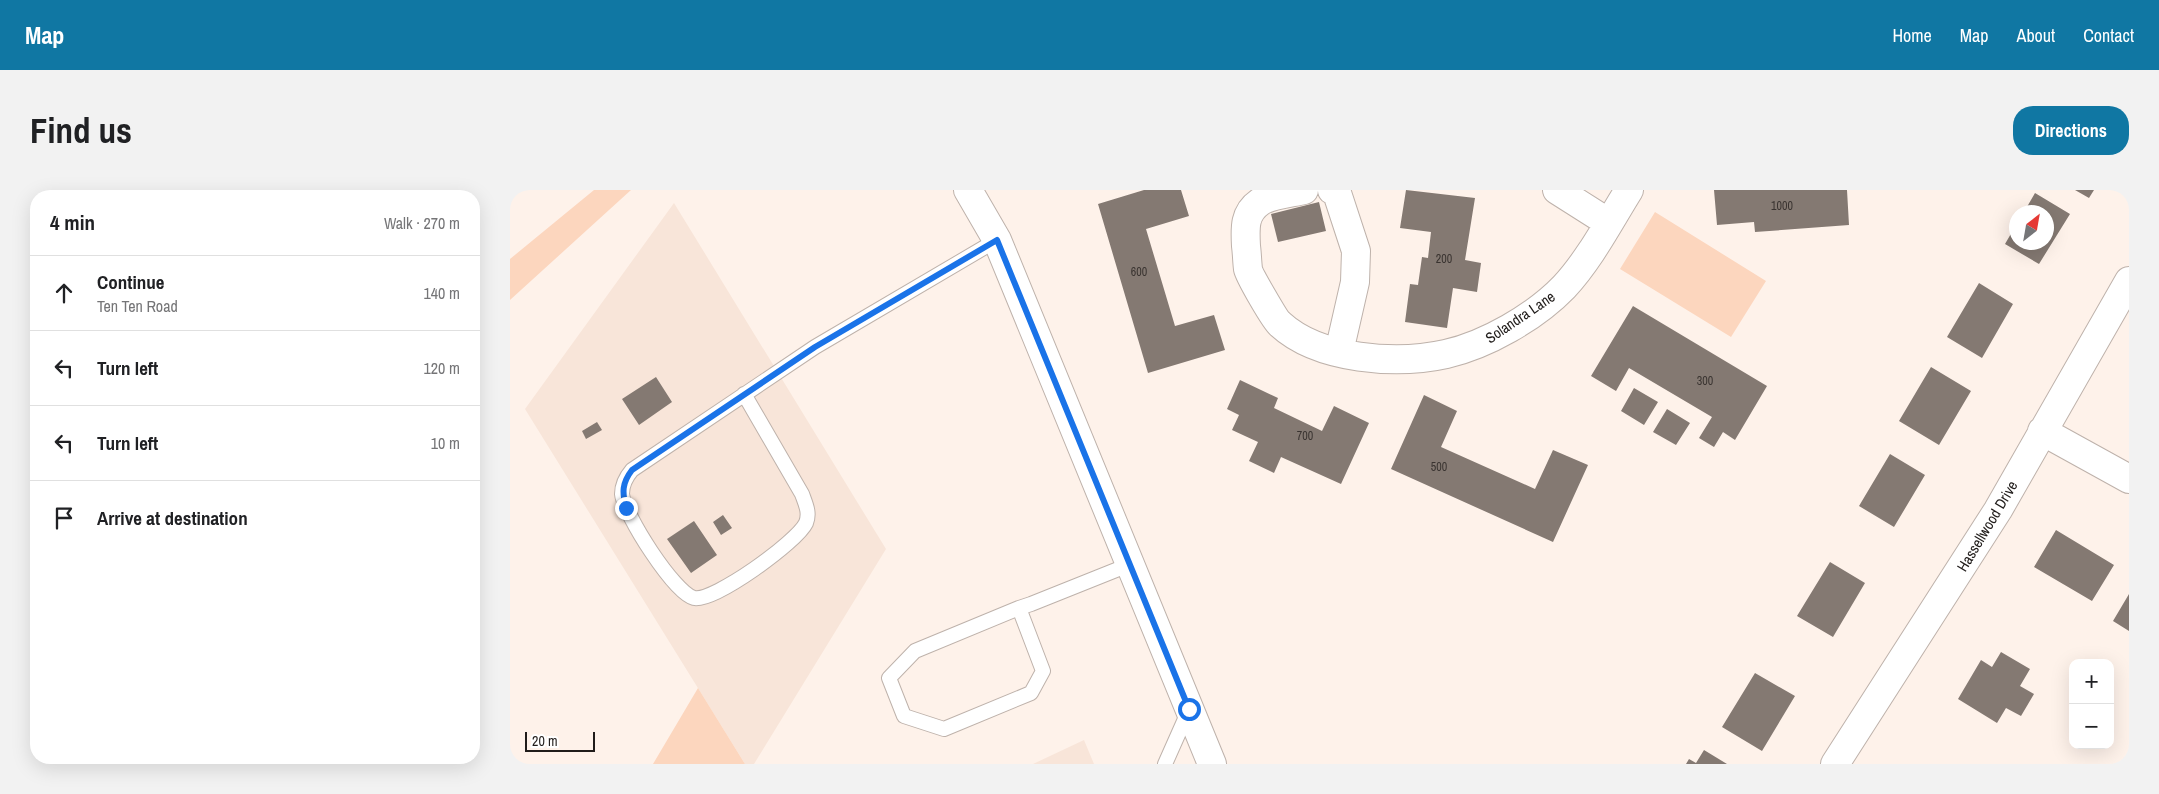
<!DOCTYPE html>
<html lang="en">
<head>
<meta charset="utf-8">
<style>
  body { margin:0; font-family:"Archivo Narrow",sans-serif; background:#f2f2f2; color:#202124 }
  .controls { position:absolute; right:15px; bottom:15px; display:grid; overflow:hidden; border-radius:10px; box-shadow:0 5px 20px #0002 }
  .controls button { width:45px; height:45px; display:grid; place-items:center; padding:0; border:0; border-bottom:1px solid #e0e0e0; background:#fff; color:#202124; font:25px sans-serif }
  .compass { position:absolute; left:1499px; top:15px; width:45px; height:45px; border-radius:50%; background:#fff; box-shadow:0 5px 20px #0002; rotate:31deg }
  .scale { position:absolute; left:15px; bottom:12px; width:70px; box-sizing:border-box; padding-left:5px; border:2px solid #201c1a; border-top:0; font-size:14px; line-height:18px; white-space:nowrap; color:#201c1a; -webkit-text-stroke:4px #fff; paint-order:stroke }
  .stop { position:absolute; width:15px; height:15px; margin:-11px; border:4px solid #1a73e8; border-radius:50%; background:#fff }
  .stop.end { background:#1a73e8; border-color:#fff; box-shadow:0 1px 5px #0008 }
  .list { margin:0; padding:0; list-style:none }
  h2 { display:flex; justify-content:space-between; align-items:center; height:65px; margin:0; padding:0 20px; font-size:21px }
  h2 small { font-size:16px; font-weight:400; color:#757577 }
  .list li { display:grid; grid-template-columns:32px 1fr auto; gap:15px; align-items:center; box-sizing:border-box; height:75px; padding:0 20px; border-top:1px solid #e0e0e0 }
  .list b { display:block; font-size:19px; white-space:nowrap }
  .list p { margin:0; font-size:16px; white-space:nowrap; color:#757577 }
  .list em { font-size:16px; font-style:normal; color:#757577 }
  .icon { flex:none; width:28px; height:28px; fill:none; stroke:currentColor; stroke-width:2; stroke-linecap:round; stroke-linejoin:round }
  .map { position:relative; flex:none; width:1619px; height:574px; overflow:hidden; border-radius:20px }
  header { display:flex; align-items:center; gap:30px; box-sizing:border-box; height:70px; padding:0 25px; background:#1077a3; color:#fff }
  header strong { font-size:24px }
  nav { display:flex; gap:28px; margin-inline-start:auto; font-size:18px }
  .intro { display:flex; align-items:center; justify-content:space-between; box-sizing:border-box; height:120px; padding:0 30px }
  h1 { margin:0; font-size:35px }
  .button { padding:12px 22px; border-radius:20px; background:#1077a3; color:#fff; font-size:18px; font-weight:700 }
  main { display:flex; gap:30px; padding:0 30px }
  aside { flex:1; background:#fff; border-radius:20px; box-shadow:0 5px 20px #0002 }
  .map>svg:first-child { display:block }
</style>
</head>
<body>
<header>
<strong>Map</strong>
<nav><a>Home</a><a>Map</a><a>About</a><a>Contact</a></nav>
</header>
<div class="intro"><h1>Find us</h1><a class="button">Directions</a></div>
<main>
<aside>
<h2>4 min<small>Walk · 270 m</small></h2>
<ul class="list">
<li><svg class="icon" aria-label="ahead" viewBox="0 0 24 24"><path d="M12 20V5M6 11l6-6 6 6"/></svg><div><b>Continue</b><p>Ten Ten Road</p></div><em>140 m</em></li>
<li><svg class="icon" aria-label="left" viewBox="0 0 24 24"><path d="M17 20v-9H6M10 6l-5 5 5 5"/></svg><div><b>Turn left</b></div><em>120 m</em></li>
<li><svg class="icon" aria-label="left" viewBox="0 0 24 24"><path d="M17 20v-9H6M10 6l-5 5 5 5"/></svg><div><b>Turn left</b></div><em>10 m</em></li>
<li><svg class="icon" aria-label="arrive" viewBox="0 0 24 24"><path d="M6 21V4h12l-3 4 3 4H6"/></svg><div><b>Arrive at destination</b></div></li>
</ul>
</aside>
<div class="map">
<svg width="1619" height="574" viewBox="0 0 1619 574">
  <rect width="100%" height="100%" fill="#fef2ea"/>
  <path fill="#f8e5d9" d="M164,13l212,346 -132,215h-9l-220,-355z
    M574,550l10,24h-61z"/>
  <path fill="#fcd6be" d="M84,0h37l-121,110v-41z
    M1145,22l111,69 -35,56 -111,-68z
    M188,498l47,76h-92z"/>
  <path fill="#847972" d="M634,0h37l8,26 -43,13 29,97 39,-11 11,35 -77,23 -50,-169z
    M896,0l69,8 -10,62 16,3 -4,29 -24,-4 -6,40 -42,-6 5,-38 8,1 4,-28 6,1 3,-26 -31,-4z
    M1204,0h133l2,35 -94,7 -1,-10 -37,3z
    M1565,0h19l-5,8z
    M1525,3l35,21 -31,50 -34,-20 11,-19v17h30v-30h-22z
    M809,12l7,29 -48,11 -7,-28z
    M1469,93l34,21 -31,54 -35,-21z
    M1123,116l134,80 -32,54 -12,-8 -9,15 -15,-9 13,-21 -83,-49 -13,23 -25,-15z
    M1421,177l40,24 -32,54 -40,-24z
    M146,187l16,25 -33,23 -17,-26z
    M730,190l38,18 -4,10 48,23 12,-25 35,17 -28,61 -60,-27 -7,16 -25,-12 9,-19 -26,-12 7,-15 -12,-6z
    M1124,198l24,14 -14,23 -23,-14z
    M914,205l33,16 -16,36 94,42 18,-39 35,15 -35,77 -162,-73z
    M1157,219l23,14 -14,22 -23,-13z
    M87,232l5,8 -16,9 -4,-8z
    M1380,264l35,21 -31,52 -35,-21z
    M213,325l9,13 -11,7 -8,-13z
    M184,331l23,34 -26,18 -24,-34z
    M1546,340l58,35 -22,36 -58,-34z
    M1320,372l35,21 -32,54 -36,-21z
    M1619,404v37l-16,-10z
    M1491,462l29,17 -10,17 14,8 -13,22 -15,-8 -9,15 -39,-24 23,-39 11,7z
    M1245,483l40,23 -33,55 -40,-24z
    M1194,560l23,14h-41l3,-5 7,4z"/>
  <g fill="none" stroke-linecap="round" stroke-linejoin="round">
    <defs>
      <path id="lane" d="M234,204l58,100c4,11 8,19 4,29 -9,19 -92,79 -112,75 -20,-5 -70,-84 -72,-104 0,-10 4,-17 10,-24l183,-123 182,-107
        M509,418l24,63 -12,22 -87,36 -40,-13 -15,-38 26,-27 104,-43 12,-4 100,-40
        M655,574l24,-54"/>
      <path id="street" d="M794,0c-13,3 -34,5 -44,12 -16,11 -15,26 -14,44 1,7 1,15 2,23 1,6 27,51 32,55 39,36 117,41 166,30 40,-9 89,-37 118,-67 26,-28 45,-65 65,-97
        M822,0l5,3 19,58 -1,31 -16,70
        M1047,0l52,33
        M1532,241l87,48
        M1325,574l163,-254 131,-229"/>
      <path id="secondary" d="M458,0l29,50 215,524"/>
    </defs>
    <use href="#lane" stroke="#beb2ab" stroke-width="16"/>
    <use href="#street" stroke="#beb2ab" stroke-width="30"/>
    <use href="#secondary" stroke="#beb2ab" stroke-width="30"/>
    <use href="#lane" stroke="#fff" stroke-width="14"/>
    <use href="#street" stroke="#fff" stroke-width="28"/>
    <use href="#secondary" stroke="#fff" stroke-width="28"/>
  </g>
  <g fill="none" stroke-linecap="round" stroke-linejoin="round">
    <path stroke="#1a73e8" stroke-width="6" d="M116,318c-4,-16 -4,-25 6,-38l183,-123 182,-107 192,469"/>
  </g>
  <g text-anchor="middle" dominant-baseline="central" stroke-width="4" stroke-linejoin="round" paint-order="stroke">
    <g font-size="12" fill="#393330">
      <text x="1272" y="16">1000</text>
      <text x="934" y="69">200</text>
      <text x="629" y="82">600</text>
      <text x="1195" y="191">300</text>
      <text x="795" y="246">700</text>
      <text x="929" y="277">500</text>
    </g>
    <g font-size="15" fill="#201c1a" stroke="#fff">
      <text transform="translate(1010 127) rotate(-34)">Solandra Lane</text>
      <text transform="translate(1477 336) rotate(-59)">Hassellwood Drive</text>
    </g>
  </g>
</svg>
<div class="controls">
<button>+</button>
<button>−</button>
</div>
<svg class="compass" viewBox="-18 -18 36 36"><path d="M0-13l5 13h-10z" fill="#e53935"/><path d="M0 13l5-13h-10z" fill="#757577"/></svg>
<div class="scale">20 m</div>
<div class="stop" style="left:679px;top:519px"></div>
<div class="stop end" style="left:116px;top:318px"></div>
</div>
</main>
</body>
</html>
